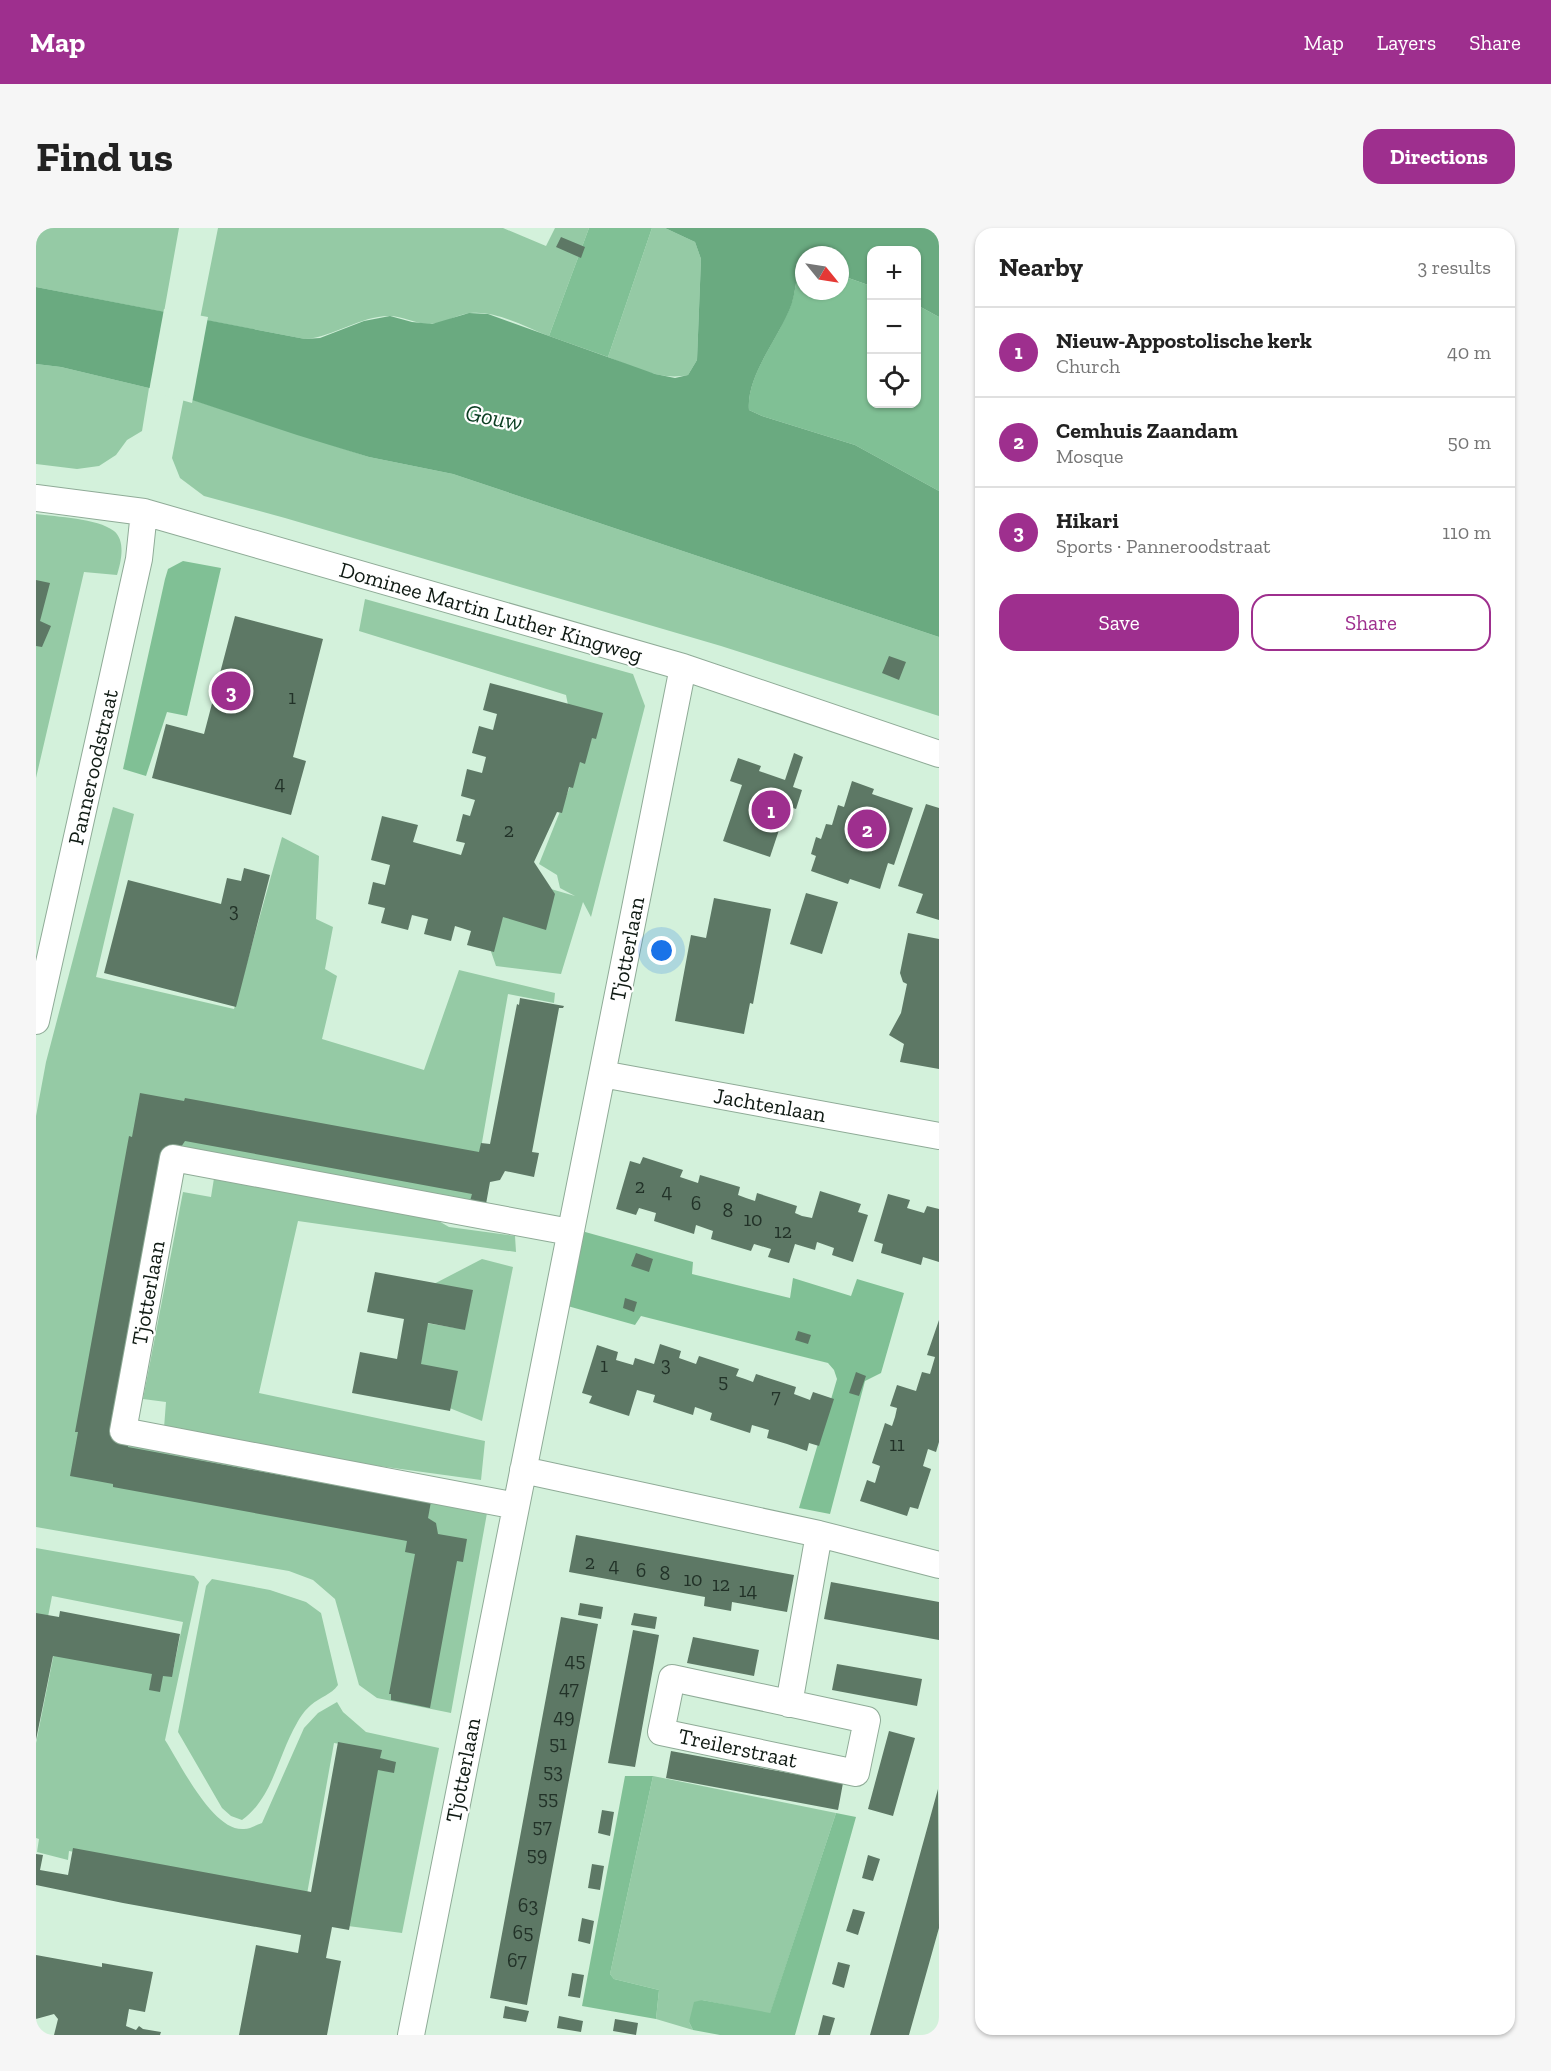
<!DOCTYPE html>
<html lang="en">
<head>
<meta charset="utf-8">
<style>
  body { margin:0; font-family:"Zilla Slab",serif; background:#f6f6f6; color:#222 }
  .controls { position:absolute; right:18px; top:18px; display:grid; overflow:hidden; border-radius:12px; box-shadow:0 2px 4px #0004 }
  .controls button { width:54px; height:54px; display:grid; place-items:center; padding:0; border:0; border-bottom:2px solid #e0e0e0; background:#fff; color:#222; font:30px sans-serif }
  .compass { position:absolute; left:759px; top:18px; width:54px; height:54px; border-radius:50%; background:#fff; box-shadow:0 2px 4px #0004; rotate:120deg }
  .you { position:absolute; left:626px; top:723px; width:21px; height:21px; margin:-15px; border:4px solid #fff; border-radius:50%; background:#1a73e8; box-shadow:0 0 0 9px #1a73e833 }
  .badge { display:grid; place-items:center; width:39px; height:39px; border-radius:50%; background:#9e2f8e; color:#fff; font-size:20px; font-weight:700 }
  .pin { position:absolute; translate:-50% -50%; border:3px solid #fff; box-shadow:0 2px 6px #0006 }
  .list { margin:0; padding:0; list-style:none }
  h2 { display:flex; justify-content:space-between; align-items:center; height:78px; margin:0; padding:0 24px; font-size:26px }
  h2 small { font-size:20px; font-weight:400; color:#767676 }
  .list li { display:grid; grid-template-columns:39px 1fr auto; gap:18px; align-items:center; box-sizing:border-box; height:90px; padding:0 24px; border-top:2px solid #e0e0e0 }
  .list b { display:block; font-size:22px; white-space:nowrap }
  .list p { margin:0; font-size:20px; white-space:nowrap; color:#767676 }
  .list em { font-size:20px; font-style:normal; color:#767676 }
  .actions { display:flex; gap:12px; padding:18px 24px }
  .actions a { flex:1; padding:14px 0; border:2px solid #9e2f8e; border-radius:18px; text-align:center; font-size:21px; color:#9e2f8e }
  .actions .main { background:#9e2f8e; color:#fff }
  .icon { flex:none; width:33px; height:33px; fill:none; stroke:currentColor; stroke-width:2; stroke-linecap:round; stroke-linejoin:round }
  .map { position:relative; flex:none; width:903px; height:1807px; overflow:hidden; border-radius:18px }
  header { display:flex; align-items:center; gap:36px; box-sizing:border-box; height:84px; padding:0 30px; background:#9e2f8e; color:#fff }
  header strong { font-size:28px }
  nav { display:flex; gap:33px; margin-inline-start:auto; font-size:21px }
  .intro { display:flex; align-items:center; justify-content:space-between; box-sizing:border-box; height:144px; padding:0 36px }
  h1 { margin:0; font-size:42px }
  .button { padding:15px 27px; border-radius:18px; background:#9e2f8e; color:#fff; font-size:21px; font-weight:700 }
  main { display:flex; gap:36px; padding:0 36px }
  aside { flex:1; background:#fff; border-radius:18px; box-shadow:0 2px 4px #0004 }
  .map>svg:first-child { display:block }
</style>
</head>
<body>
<header>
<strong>Map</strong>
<nav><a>Map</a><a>Layers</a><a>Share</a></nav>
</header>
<div class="intro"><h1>Find us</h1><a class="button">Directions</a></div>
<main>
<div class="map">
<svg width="903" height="1807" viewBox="0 0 903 1807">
  <rect width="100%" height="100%" fill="#d3f1db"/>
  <path fill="#95caa5" d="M0,0h143l-15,84 -128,-25z
    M182,0h285l43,18 9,-18h34l-40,108c-24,-9 -53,-26 -79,-23 -14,2 -27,11 -40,11 -14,0 -28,-8 -41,-8 -29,0 -55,21 -84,23l-105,-20z
    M616,0h13l30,14 6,17 -4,101 -9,15c-27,6 -55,-8 -80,-18z
    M0,136l25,3 88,21 -7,43 -15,9 -11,15 -17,11 -22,3 -41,-5z
    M148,169l185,60 84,17 486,163v79l-218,-70 -436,-128 -81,-22 -24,-18 -8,-20z
    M0,286c21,3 61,4 78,17 12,10 7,31 3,44l-33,-3 -48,206z
    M329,371l268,75 12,32 -54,211 -8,-15 -22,72 -65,-8 -8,-23 6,-28 50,-28 31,9 -15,-8 -3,-13 -18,-11 60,-150 -31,-9 -2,-10 -207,-64z
    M77,579l21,7 -38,163 138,32 48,-172 37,19 -3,63 17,8 -8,42 12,7 -15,63 102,31 35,-100 96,23 -1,10 -46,-9 -37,211 -305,-55 -54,291 377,61 -38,211 -74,-15 -18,-13 -24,-86 -22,-19 -24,-9 -253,-44v-411l10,-54z
    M179,944l201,36 33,19 66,9 1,16 -218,-31 -39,172 226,48 -4,39 -124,-17 -193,-35 2,-26 -23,-3 40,-207 28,5z
    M446,1031l31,8 -31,154 -40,-16 -29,-41 7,-42 36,6 -26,-42z
    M0,1320l158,28 5,6 -34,158c15,23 48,92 79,89 6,0 12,-4 18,-6l42,-95 14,-15 19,-11 6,10 23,20 73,16 -37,185 -54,-7 31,-176 -45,-7 -27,151 -238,-43 -1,9 -31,-8 2,-13 -3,-1v-95l19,-95 118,23 10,-49 -131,-26 -5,26 -11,-3z
    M176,1351l58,11 36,12 15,11 17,72c-7,10 -18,12 -27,20 -5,4 -11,12 -14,18 -19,32 -24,75 -55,97l-11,-4 -9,-8 -44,-76 28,-146z
    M617,1548l183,37 -66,201 -68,-14 -13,22 4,8 -37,-11 3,-29 -45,-11 -4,-5z"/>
  <path fill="#80c095" d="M553,0h63l-44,129 -59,-21z
    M762,42l6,1v20h36v-16l31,11 1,118h44l1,-99 22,12v174l-84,-46 -93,-29 -13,-6c-3,-36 32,-74 43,-108 3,-10 4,-21 6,-32z
    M147,333l38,7 -34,148 -20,-4 -21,64 -23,-7 42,-190 3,-10z
    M542,1002l115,32 -1,12 98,24 3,-20 58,18 6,-17 47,14 -23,80 -16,8 -35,133 -31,-6 38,-129 -3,-9 -6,-7 -187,-47 -6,9 -71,-20z
    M589,1548h28l-43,198 4,5 45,11 -3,29 -74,-13z
    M800,1585l20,4 -61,218h-75l-27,-5 -4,-8 5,-20 8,-2 68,13z"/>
  <path fill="#6aaa80" d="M629,0h274v89l-22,-12 -1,-55h-44l-1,36 -31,-11v-20h-36v16h-6c-2,10 -3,22 -6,32 -11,33 -46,71 -43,107l13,6 93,29 84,46v146l-486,-163 -84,-17 -72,-22 -123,-41 -113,-27 -25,-3v-77l269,52 15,-1 44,-17 26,-5 22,6 20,2 37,-11 19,1 167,60 20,4 13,-3 9,-15 4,-101 -6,-17z"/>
  <path fill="#d3f1db" d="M128,81l44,8 -16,86 -43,-12z"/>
  <path fill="#5d7865" d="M525,9l24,10 -4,11 -25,-11z
    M0,352l14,3 -10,38 11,5 -9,21 -6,-1z
    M199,388l88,23 -30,118 13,4 -15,54 -139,-37 14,-54 38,10z
    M853,428l17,6 -7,18 -17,-7z
    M454,455l113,30 -7,26 -4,-1 -7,26 -5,-2 -7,26 -4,-1 -7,26 -5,-1 -23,50 21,32 -9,36 -43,-13 -9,35 -27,-7 4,-14 -16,-5 -4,15 -27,-7 4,-15 -16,-4 -4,15 -27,-7 4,-15 -17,-4 5,-22 12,3 5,-20 -19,-5 11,-44 36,9 -5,17 48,13 4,-12 -9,-2 7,-27 7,2 5,-16 -14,-4 6,-27 15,4 4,-16 -14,-4 7,-27 14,4 4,-16 -14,-4z
    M758,525l9,4 -10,30 9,3 -6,19 -9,-3 -17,51 -47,-16 19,-56 -12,-4 8,-23 23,8 -2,5 26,9z
    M816,553l22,8 -2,5 41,14 -19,57 -6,-2 -8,26 -30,-10 -2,5 -37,-13 5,-15 -5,-2 5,-17 5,2 5,-15 6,1 6,-20 6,2z
    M890,576l13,4v112l-23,-7 7,-19 -25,-8z
    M208,640l26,7 -34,132 -132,-34 24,-93 93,24 6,-26 14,3z
    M770,665l32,9 -16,52 -32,-10z
    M678,670l57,11 -18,95 -3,-1 -6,31 -69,-13 16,-86 15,3z
    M872,705l31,6v130l-39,-7 4,-18 -15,-9 12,-22 6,-29 -4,-2 -3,-9z
    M484,770l44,8 -1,2h-4l-27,144 7,1 -5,24 -29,-6 -5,9 -10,2 -4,22 -16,-3 2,-7 -287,-53 -6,9 -51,292v5l287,53 1,-7 16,3 -4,22 8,5 2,11 29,5 -4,23 -6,-1 -27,147 -39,-8v-6h-2l26,-140 -10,-2 2,-11 -294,-54v-3l-43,-8 8,-44h-3l54,-296 3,1 8,-44 44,8 1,-3 294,54 2,-9 9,1 27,-140 2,1z
    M607,929l40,13 -3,7 18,6 2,-8 40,12 -2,8 8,3 9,3 2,-8 40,13 -2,7 7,3 10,2 8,-27 41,13 -3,8 10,3 -15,47 -21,-7 2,-7 -17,-6 -2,8 -20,-6 -6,19 -21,-6 3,-8 -17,-5 -3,7 -40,-12 2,-8 -17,-6 -2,9 -40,-13 2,-8 -17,-5 -3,7 -20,-6 14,-48 10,3z
    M852,966l22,6 -3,8 17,5 3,-7 12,3v53l-16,-5 -2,8 -40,-12 2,-9 -9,-3z
    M600,1025l17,6 -4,13 -18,-6z
    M339,1044l98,18 -8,40 -37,-7 -7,41 37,7 -8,40 -98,-18 8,-41 37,7 7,-40 -37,-7z
    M589,1070l12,4 -3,10 -11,-4z
    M903,1092v122l-3,10 -8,-3 -5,17 8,3 -13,40 -8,-2 -3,9 -47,-15 7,-21 8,3 5,-17 -8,-3 13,-40 7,3 3,-9 2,-9 -7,-2 7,-21 19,6 6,-19 8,2 5,-17 -8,-2z
    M762,1103l13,4 -3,9 -13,-4z
    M624,1116l21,7 -2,7 17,6 3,-8 40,13 -3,7 9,3 8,3 3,-8 40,13 -2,7 16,6 3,-8 21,7 -15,47 -10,-3 -2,8 -20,-7 -20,-6 2,-8 -17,-5 -2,8 -40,-13 2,-7 -17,-6 -2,8 -40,-13 2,-7 -18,-5 -8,26 -40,-13 3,-7 -10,-3 15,-48 21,7 -2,8 17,5 2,-7 19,6z
    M820,1144l10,4 -7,20 -10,-3z
    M540,1307l218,40 -7,37 -55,-10 -1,9 -27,-5 1,-9 -136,-25z
    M795,1354l108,20v38l-115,-21z
    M544,1375l23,4 -2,12 -23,-4z
    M24,1383l120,23 -8,43 -9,-1 -3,16 -11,-2 3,-16 -99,-18 -17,84v-127l23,4z
    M598,1385l23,4 -2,12 -24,-4z
    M525,1389l37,7 -71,381 -37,-7z
    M597,1402l26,5 -24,132 -27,-4z
    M657,1409l66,13 -5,26 -67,-13z
    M801,1436l85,15 -5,27 -85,-16z
    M853,1503l26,7 -22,78 -25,-7z
    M302,1514l44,8 -2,8 16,4 -2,11 -16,-3 -29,160 -17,-3 -6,31 15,3 -14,74h-88l17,-90 42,8 3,-18 -178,-32 -87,-18v-31l7,1 -3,15 28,5 5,-27 238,44z
    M635,1523l172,32 -5,27 -172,-32z
    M902,1561l1,139 -30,107h-39z
    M566,1582l12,2 -4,24 -12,-3z
    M832,1627l12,4 -7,22 -11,-3z
    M556,1636l12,2 -4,24 -12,-2z
    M817,1681l12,3 -7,23 -12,-4z
    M546,1690l12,3 -4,23 -12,-3z
    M0,1727l66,12v-4l51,9 -8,40 -16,-3 -3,17 10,4 3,-4 4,3 18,3 -1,3h-106l4,-16 -4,-5 -18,5z
    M802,1734l12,3 -6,23 -12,-4z
    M536,1745l12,2 -4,23 -12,-2z
    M469,1778l24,5 -3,11 -23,-4z
    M787,1787l12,3 -5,17h-12z
    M523,1788l24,5 -2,11 -24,-4z
    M579,1791l23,4 -2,12 -23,-4z"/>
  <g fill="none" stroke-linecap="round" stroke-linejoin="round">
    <defs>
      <path id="street" d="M0,270l108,14 539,155 256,87
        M0,793l103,-462 5,-47
        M566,846l337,62
        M487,1242l296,64 120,31
        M480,1278l-393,-75 50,-273 397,74
        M636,1450l195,42 -11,53 -195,-41z
        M753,1476l30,-170
        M375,1807l272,-1368"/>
    </defs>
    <use href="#street" stroke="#8fab97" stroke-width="28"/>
    <use href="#street" stroke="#fff" stroke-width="26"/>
  </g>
  <g text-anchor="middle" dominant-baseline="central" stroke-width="4.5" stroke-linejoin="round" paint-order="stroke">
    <g font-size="20" fill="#223228">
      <text x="256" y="469">1</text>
      <text x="244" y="555">4</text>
      <text x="473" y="602">2</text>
      <text x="198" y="682">3</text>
      <text x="604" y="958">2</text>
      <text x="631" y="963">4</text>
      <text x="660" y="975">6</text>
      <text x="692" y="982">8</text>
      <text x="717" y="991">10</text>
      <text x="747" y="1003">12</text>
      <text x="630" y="1136">3</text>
      <text x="568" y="1137">1</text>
      <text x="687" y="1153">5</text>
      <text x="740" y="1168">7</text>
      <text x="861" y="1216">11</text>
      <text x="554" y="1334">2</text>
      <text x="578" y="1337">4</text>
      <text x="605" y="1342">6</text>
      <text x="629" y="1345">8</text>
      <text x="657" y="1351">10</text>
      <text x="685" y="1356">12</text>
      <text x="712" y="1362">14</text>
      <text x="539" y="1432">45</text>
      <text x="533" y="1460">47</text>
      <text x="528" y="1488">49</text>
      <text x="522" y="1515">51</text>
      <text x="517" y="1543">53</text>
      <text x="512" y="1570">55</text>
      <text x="506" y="1598">57</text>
      <text x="501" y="1626">59</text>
      <text x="492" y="1677">63</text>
      <text x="487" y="1704">65</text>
      <text x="481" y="1732">67</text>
    </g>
    <g font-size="22" fill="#0f1a13" stroke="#fff">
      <text transform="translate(455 384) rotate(16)">Dominee Martin Luther Kingweg</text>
      <text transform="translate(57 539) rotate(-77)">Panneroodstraat</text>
      <text transform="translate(591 721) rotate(-79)">Tjotterlaan</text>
      <text transform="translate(734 877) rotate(10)">Jachtenlaan</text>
      <text transform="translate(112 1065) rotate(-80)">Tjotterlaan</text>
      <text transform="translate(702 1520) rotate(12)">Treilerstraat</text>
      <text transform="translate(427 1542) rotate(-79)">Tjotterlaan</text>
    </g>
    <g font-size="24" font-style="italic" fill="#0b3e22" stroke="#fff">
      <text transform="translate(458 189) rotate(11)">Gouw</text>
    </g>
  </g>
</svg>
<div class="controls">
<button>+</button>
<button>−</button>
<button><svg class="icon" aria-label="locate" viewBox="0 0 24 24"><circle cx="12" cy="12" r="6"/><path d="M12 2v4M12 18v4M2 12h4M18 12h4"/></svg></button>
</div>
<svg class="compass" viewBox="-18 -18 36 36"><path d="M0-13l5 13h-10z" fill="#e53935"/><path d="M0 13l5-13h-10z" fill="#767676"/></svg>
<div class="you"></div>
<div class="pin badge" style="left:735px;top:582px">1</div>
<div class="pin badge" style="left:831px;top:601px">2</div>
<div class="pin badge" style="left:195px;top:463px">3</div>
</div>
<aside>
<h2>Nearby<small>3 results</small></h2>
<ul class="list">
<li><span class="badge">1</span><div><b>Nieuw-Appostolische kerk</b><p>Church</p></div><em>40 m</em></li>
<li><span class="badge">2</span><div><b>Cemhuis Zaandam</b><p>Mosque</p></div><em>50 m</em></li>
<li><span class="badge">3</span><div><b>Hikari</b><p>Sports · Panneroodstraat</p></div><em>110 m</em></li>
</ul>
<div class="actions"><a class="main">Save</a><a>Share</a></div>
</aside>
</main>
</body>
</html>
